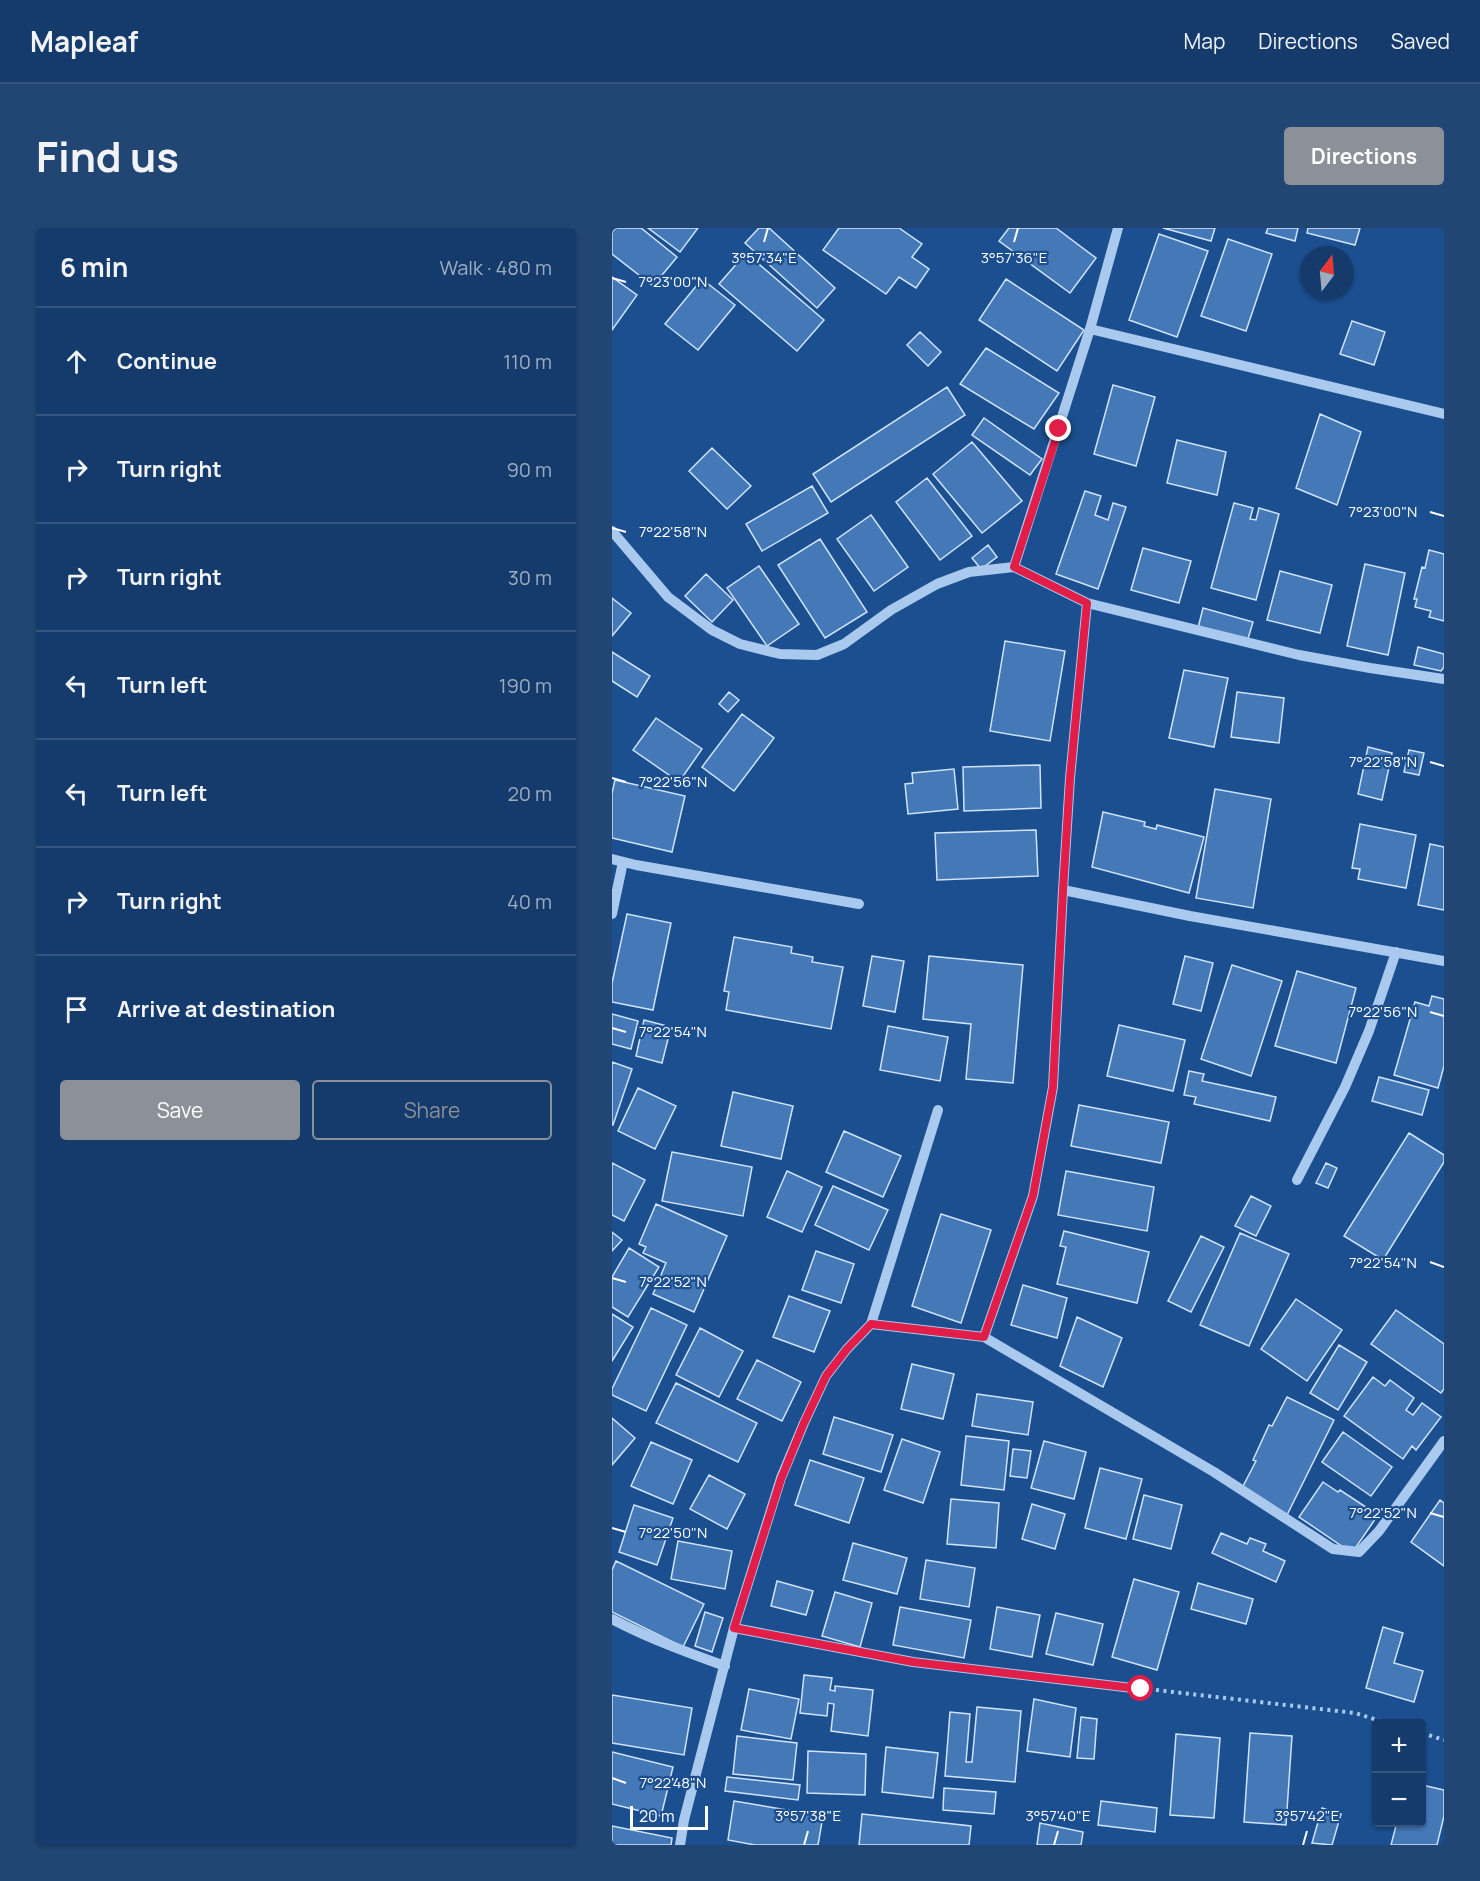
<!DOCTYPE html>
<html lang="en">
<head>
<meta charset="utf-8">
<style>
  body { margin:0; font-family:Manrope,sans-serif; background:#214673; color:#f1f3f6 }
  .controls { position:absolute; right:18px; bottom:18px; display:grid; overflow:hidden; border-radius:6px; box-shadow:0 2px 4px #0004 }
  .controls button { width:54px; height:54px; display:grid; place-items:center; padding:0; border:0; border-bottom:2px solid #33557e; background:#143b6b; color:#f1f3f6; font:30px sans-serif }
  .compass { position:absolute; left:688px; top:18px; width:54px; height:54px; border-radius:50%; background:#143b6b; box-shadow:0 2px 4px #0004; rotate:16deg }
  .scale { position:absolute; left:18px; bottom:15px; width:78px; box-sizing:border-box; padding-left:6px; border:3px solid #fff; border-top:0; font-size:16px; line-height:21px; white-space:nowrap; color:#fff; -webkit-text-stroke:4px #1b4f8f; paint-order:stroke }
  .stop { position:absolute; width:18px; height:18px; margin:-14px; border:4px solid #e11d48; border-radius:50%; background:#fff }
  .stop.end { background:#e11d48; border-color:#fff; box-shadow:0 2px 6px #0008 }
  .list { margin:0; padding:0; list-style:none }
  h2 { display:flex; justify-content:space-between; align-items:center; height:78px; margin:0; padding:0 24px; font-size:26px }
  h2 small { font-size:20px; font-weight:400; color:#9dadc1 }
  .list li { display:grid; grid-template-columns:39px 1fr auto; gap:18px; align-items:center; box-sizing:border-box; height:108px; padding:0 24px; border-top:2px solid #33557e }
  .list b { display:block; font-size:22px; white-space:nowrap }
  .list em { font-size:20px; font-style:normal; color:#9dadc1 }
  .actions { display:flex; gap:12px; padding:18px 24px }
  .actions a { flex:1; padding:14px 0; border:2px solid #8c9099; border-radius:6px; text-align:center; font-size:21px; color:#8c9099 }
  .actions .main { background:#8c9099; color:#fff }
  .icon { flex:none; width:33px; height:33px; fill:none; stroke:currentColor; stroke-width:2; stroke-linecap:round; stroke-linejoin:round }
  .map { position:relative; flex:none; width:832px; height:1617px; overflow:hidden; border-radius:6px }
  header { display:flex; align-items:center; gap:36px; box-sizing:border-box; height:84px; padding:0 30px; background:#143b6b; border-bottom:2px solid #33557e }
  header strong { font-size:28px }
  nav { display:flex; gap:33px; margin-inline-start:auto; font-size:21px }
  .intro { display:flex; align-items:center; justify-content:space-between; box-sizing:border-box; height:144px; padding:0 36px }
  h1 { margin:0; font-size:42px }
  .button { padding:15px 27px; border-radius:6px; background:#8c9099; color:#fff; font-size:21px; font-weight:700 }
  main { display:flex; gap:36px; padding:0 36px }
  aside { flex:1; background:#143b6b; border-radius:6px; box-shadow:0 2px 4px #0004 }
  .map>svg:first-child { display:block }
</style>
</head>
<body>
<header>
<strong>Mapleaf</strong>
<nav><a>Map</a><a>Directions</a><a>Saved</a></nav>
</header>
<div class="intro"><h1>Find us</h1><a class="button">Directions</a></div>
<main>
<aside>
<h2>6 min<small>Walk · 480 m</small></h2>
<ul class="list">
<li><svg class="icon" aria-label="ahead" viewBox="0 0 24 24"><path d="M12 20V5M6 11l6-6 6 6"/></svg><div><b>Continue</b></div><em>110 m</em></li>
<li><svg class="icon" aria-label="right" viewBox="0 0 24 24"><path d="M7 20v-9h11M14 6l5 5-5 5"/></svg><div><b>Turn right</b></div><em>90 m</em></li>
<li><svg class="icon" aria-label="right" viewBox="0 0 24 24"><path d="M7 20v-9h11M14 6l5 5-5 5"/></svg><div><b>Turn right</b></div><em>30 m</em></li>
<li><svg class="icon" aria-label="left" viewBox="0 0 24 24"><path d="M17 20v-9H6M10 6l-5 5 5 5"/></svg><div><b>Turn left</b></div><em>190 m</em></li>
<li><svg class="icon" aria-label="left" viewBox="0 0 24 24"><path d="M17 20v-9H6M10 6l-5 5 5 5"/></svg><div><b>Turn left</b></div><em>20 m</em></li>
<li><svg class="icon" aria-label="right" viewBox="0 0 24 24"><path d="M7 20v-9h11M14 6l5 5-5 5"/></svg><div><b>Turn right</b></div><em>40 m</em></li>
<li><svg class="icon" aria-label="arrive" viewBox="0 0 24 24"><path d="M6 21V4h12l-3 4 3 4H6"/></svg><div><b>Arrive at destination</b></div></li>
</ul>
<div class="actions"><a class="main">Save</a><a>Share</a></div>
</aside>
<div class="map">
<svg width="832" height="1617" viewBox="0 0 832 1617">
  <rect width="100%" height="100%" fill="#1b4f8f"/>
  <path fill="#4478b7" stroke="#cfe3fa" stroke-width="1.5" d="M4,0h25l36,29 -24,29 -41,-32v-22z
    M36,0h50l-18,24z
    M147,0h10l66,60 -18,20 -72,-65z
    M227,0h60l23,16 -10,13 17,12 -13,19 -17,-11 -13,17 -63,-44z
    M397,0h47l40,30 -26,35 -71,-52z
    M551,0h52l-4,13z
    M656,0h30l-3,13 -29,-8z
    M696,0h52l-5,17 -48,-12z
    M547,6l49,17 -31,86 -48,-17z
    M616,11l44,15 -26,77 -45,-15z
    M134,25l78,67 -27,31 -78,-67z
    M0,49l25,18 -25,35z
    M90,51l33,26 -37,45 -33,-26z
    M394,51l78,51 -27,41 -78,-51z
    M740,93l33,11 -11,33 -34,-11z
    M308,104l21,20 -13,14 -21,-21z
    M374,120l73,45 -25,36 -74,-45z
    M501,157l42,12 -19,69 -42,-12z
    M335,159l18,28 -134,87 -18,-28z
    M708,186l41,18 -24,73 -41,-17z
    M372,190l58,41 -12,16 -58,-40z
    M565,212l49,12 -9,43 -50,-12z
    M360,214l50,59 -40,32 -49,-59z
    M100,220l39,38 -24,23 -38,-38z
    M315,250l45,58 -32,24 -44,-58z
    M200,258l16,27 -66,38 -16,-27z
    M473,263l16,5 -6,19 13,5 5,-17 13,4 -28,82 -42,-15z
    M622,275l19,5 -3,11 6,1 3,-12 20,6 -23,86 -45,-12z
    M259,287l37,52 -34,24 -37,-52z
    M208,311l47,73 -42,26 -47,-73z
    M376,317l9,12 -16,12 -9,-11z
    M531,320l48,13 -12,42 -48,-13z
    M817,322l15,4v67l-15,-4 2,-6 -16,-4 2,-8h-3l8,-32 3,1z
    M753,336l40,9 -17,82 -41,-9z
    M147,338l40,58 -32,22 -40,-58z
    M668,343l52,14 -12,48 -53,-13z
    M94,346l27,26 -21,22 -27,-26z
    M0,370l19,15 -19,23z
    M591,380l50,14 -6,20 -49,-14z
    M393,413l60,10 -15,90 -60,-10z
    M806,419l26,7v13l-3,4 -27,-6z
    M0,424l38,24 -13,21 -25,-16z
    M572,442l44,8 -14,69 -45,-9z
    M117,464l10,8 -11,12 -9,-8z
    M625,464l47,6 -5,45 -48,-6z
    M130,486l32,24 -40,53 -32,-24z
    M44,490l46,31 -23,33 -46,-32z
    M756,519l24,6 -10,47 -24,-6z
    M797,522l15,3 -5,22 -15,-3z
    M428,537l1,43 -77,3 -1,-44z
    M342,541l4,40 -50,5 -3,-30 8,-1 -1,-10z
    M3,552l70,16 -13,56 -60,-14v-45z
    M603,561l56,10 -18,109 -57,-10z
    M491,584l42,10 -1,4 12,3 1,-4 47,12 -15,56 -97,-26z
    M748,596l56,11 -10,53 -48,-9 2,-10 -8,-1z
    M424,602l2,46 -101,4 -2,-47z
    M818,616l14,3v63l-26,-5z
    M15,686l44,9 -18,87 -41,-8v-19z
    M122,709l58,10 -1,6 22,4 -1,5 31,5 -12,62 -105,-19 3,-18 -5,-1z
    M260,728l32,5 -9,51 -32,-6z
    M317,728l94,9 -10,118 -47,-4 5,-55 -48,-5z
    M573,728l28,7 -12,48 -28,-7z
    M620,737l50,16 -31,95 -50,-17z
    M685,743l59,17 -20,75 -61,-17z
    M820,768l12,3v67l-6,22 -44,-13 21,-73 14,4z
    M0,786l26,7 -7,28 -19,-5z
    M32,792l27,7 -9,36 -26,-7z
    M507,797l66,15 -12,51 -66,-15z
    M276,798l60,11 -8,44 -60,-11z
    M0,834l20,7 -19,56h-1z
    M577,843l15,3 -2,7 74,16 -6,24 -76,-17 2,-7 -12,-2z
    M767,849l50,13 -7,25 -50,-14z
    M26,860l38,18 -21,43 -37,-18z
    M121,864l60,14 -12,53 -60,-13z
    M467,877l90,17 -8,41 -90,-17z
    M232,903l57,25 -18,41 -57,-25z
    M797,905l35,22v7l-61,98 -39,-24z
    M60,924l80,15 -9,49 -81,-15z
    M0,935l33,17 -21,41 -12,-6z
    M714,935l11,5 -9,20 -12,-5z
    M175,943l35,16 -20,45 -35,-15z
    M454,943l88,16 -7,44 -89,-16z
    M221,958l55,24 -19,40 -54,-25z
    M639,968l20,10 -15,30 -21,-10z
    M44,976l71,32 -33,76 -41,-18 13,-31 -23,-10 3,-6 -7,-3z
    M329,986l50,16 -30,93 -49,-17z
    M452,1003l85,21 -12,51 -80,-19 9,-37 -6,-1z
    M0,1004l10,8 -10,11z
    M628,1005l49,21 -40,92 -49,-21z
    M589,1008l23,11 -33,65 -23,-11z
    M17,1020l30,19 -31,50 -16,-10v-30z
    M204,1023l38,13 -13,39 -39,-13z
    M411,1057l44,13 -10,40 -46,-13z
    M177,1068l41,15 -16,41 -41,-15z
    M684,1071l46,31 -35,51 -46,-32z
    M39,1080l36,17 -41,86 -34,-16v-6z
    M784,1082l48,34v45l-3,4 -70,-49z
    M0,1086l21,13 -21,34z
    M465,1089l45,21 -19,49 -43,-21z
    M88,1100l43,23 -24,46 -43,-22z
    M727,1117l28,17 -29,48 -28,-17z
    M145,1132l44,22 -19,39 -45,-22z
    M300,1136l42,10 -11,45 -42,-10z
    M761,1149l12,9 5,-6 24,18 -8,12 7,5 9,-12 19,14 -25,33 -4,-4 -9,13 -59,-43z
    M64,1155l81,40 -19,39 -82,-39z
    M365,1166l56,8 -5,33 -56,-9z
    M675,1169l47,23 -47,95 -47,-23 16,-31 -3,-1 16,-35 3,1z
    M222,1189l59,18 -12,37 -58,-18z
    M0,1190l23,20 -23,27z
    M731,1204l49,35 -21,29 -49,-34z
    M354,1208l43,5 -5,49 -43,-5z
    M290,1211l38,13 -17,51 -39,-13z
    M432,1213l42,11 -12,47 -43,-11z
    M39,1214l41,18 -19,44 -42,-18z
    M401,1221l18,2 -4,27 -17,-2z
    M198,1232l54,18 -15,45 -54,-18z
    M488,1240l42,11 -16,60 -41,-11z
    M97,1247l36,19 -18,35 -37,-20z
    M711,1254l15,10 2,-2 38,25 -26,38 -53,-36z
    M532,1267l38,10 -11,44 -38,-10z
    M339,1271l48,4 -3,45 -49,-4z
    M828,1272l4,3v63l-33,-24z
    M420,1276l33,10 -10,35 -33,-10z
    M22,1277l39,13 -16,47 -38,-13z
    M609,1305l26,11 3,-6 16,6 -3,7 22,10 -9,21 -64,-29z
    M66,1313l54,10 -7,38 -54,-10z
    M241,1315l54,15 -10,36 -54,-14z
    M314,1332l49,8 -6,39 -49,-8z
    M4,1333l88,43 -21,43 -71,-35v-42z
    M522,1351l45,13 -22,78 -45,-13z
    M165,1353l36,10 -7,24 -35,-9z
    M586,1355l55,16 -7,25 -55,-15z
    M223,1364l37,11 -12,44 -38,-11z
    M288,1379l71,13 -7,38 -71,-13z
    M385,1379l43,8 -8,42 -42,-8z
    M93,1384l18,6 -11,34 -17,-6z
    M444,1385l47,11 -10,41 -47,-11z
    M771,1399l20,6 -9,30 29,8 -9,31 -48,-14z
    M192,1447l28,3 -2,12 5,1v-5l38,4 -5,46 -37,-5 3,-27 -6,-1 -1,13 -27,-3z
    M137,1461l50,10 -8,40 -50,-9z
    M0,1467l80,13 -8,47 -72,-12z
    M422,1471l42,9 -6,49 -43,-6z
    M365,1479l44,4 -6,71 -70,-6 5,-64 20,2 -4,48h6z
    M469,1489l16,2 -3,40 -17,-1z
    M638,1505l42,3 -6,89 -42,-3z
    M564,1506l44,4 -6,80 -44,-3z
    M125,1508l60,7 -4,37 -60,-6z
    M274,1519l52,6 -5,45 -51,-6z
    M196,1523l58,3 -1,41 -58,-2z
    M0,1524l61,15 -12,49 -49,-12z
    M115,1549l73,8 -2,15 -73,-9z
    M810,1557l22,5v26l-7,29h-46l6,-23h25z
    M332,1560l52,4 -2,22 -51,-4z
    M122,1573l89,15 -5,29h-63l-27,-5z
    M489,1573l56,7 -2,24 -57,-7z
    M710,1580l19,6 -9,31 -20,-2z
    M250,1586l109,12 -2,19h-110z
    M428,1595l43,9 -2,13h-44z
    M0,1598l60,12 -1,7h-59z"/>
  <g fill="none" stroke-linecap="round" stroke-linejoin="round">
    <path stroke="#a9c9ee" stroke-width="4" stroke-dasharray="3 4.5" stroke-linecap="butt" d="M544,1462l199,23 35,11
      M810,1505l22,7"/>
    <path stroke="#a9c9ee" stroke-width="10" d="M478,101l354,85
      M0,303l56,66 44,33 28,14 40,10 37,1 27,-11 47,-34 46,-26 32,-12 45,-5 73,36 212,52 71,13 74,11
      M402,339l76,-238 28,-101
      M475,375l-17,175 -7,112 -10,197 -20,109 -49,141 230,135 119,77 26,3 20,-21 65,-90
      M0,631l24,6 223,39
      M451,662l127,26 254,45
      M0,686l11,-52
      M685,952l48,-93 24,-56 27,-79
      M259,1096l113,13
      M0,1391c36,19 74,33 113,47
      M122,1400l179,34 228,27
      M68,1617l4,-25 50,-192 47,-150 23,-55 22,-47 21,-27 24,-25 67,-214"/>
  </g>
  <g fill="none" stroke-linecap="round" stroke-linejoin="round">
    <path stroke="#e11d48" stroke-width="8" d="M447,201l-45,138 73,36 -17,175 -7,112 -10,197 -20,109 -49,141 -113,-13 -24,25 -21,27 -22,47 -23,56 -47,149 179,34 228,27"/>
  </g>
  <path fill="none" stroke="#fff" stroke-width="2" d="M152,14l4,-14M402,14l4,-14M0,50l14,4M818,284l14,4M0,300l14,4M818,534l14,4M0,550l14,4M818,784l14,4M0,800l14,4M818,1034l14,5M0,1050l14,4M818,1285l14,4M0,1300l14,4M0,1550l14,5M192,1617l4,-14M442,1617l4,-14M691,1617l4,-14"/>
  <g font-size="15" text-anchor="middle" fill="#fff" stroke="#1b4f8f" stroke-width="4.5" stroke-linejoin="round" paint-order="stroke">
    <text x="152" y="35">3°57'34"E</text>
    <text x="402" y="35">3°57'36"E</text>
    <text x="61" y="59">7°23'00"N</text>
    <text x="771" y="289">7°23'00"N</text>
    <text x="61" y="309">7°22'58"N</text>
    <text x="771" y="539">7°22'58"N</text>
    <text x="61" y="559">7°22'56"N</text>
    <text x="771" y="789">7°22'56"N</text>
    <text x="61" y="809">7°22'54"N</text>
    <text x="771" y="1040">7°22'54"N</text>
    <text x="61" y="1059">7°22'52"N</text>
    <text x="771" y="1290">7°22'52"N</text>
    <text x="61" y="1310">7°22'50"N</text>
    <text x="61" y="1560">7°22'48"N</text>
    <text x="196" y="1593">3°57'38"E</text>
    <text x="446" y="1593">3°57'40"E</text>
    <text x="695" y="1593">3°57'42"E</text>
  </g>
</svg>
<div class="controls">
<button>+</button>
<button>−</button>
</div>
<svg class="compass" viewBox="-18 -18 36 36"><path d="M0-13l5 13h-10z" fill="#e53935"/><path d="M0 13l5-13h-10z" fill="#9dadc1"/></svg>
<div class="scale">20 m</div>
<div class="stop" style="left:529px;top:1461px"></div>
<div class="stop end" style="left:447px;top:201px"></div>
</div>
</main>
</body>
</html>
